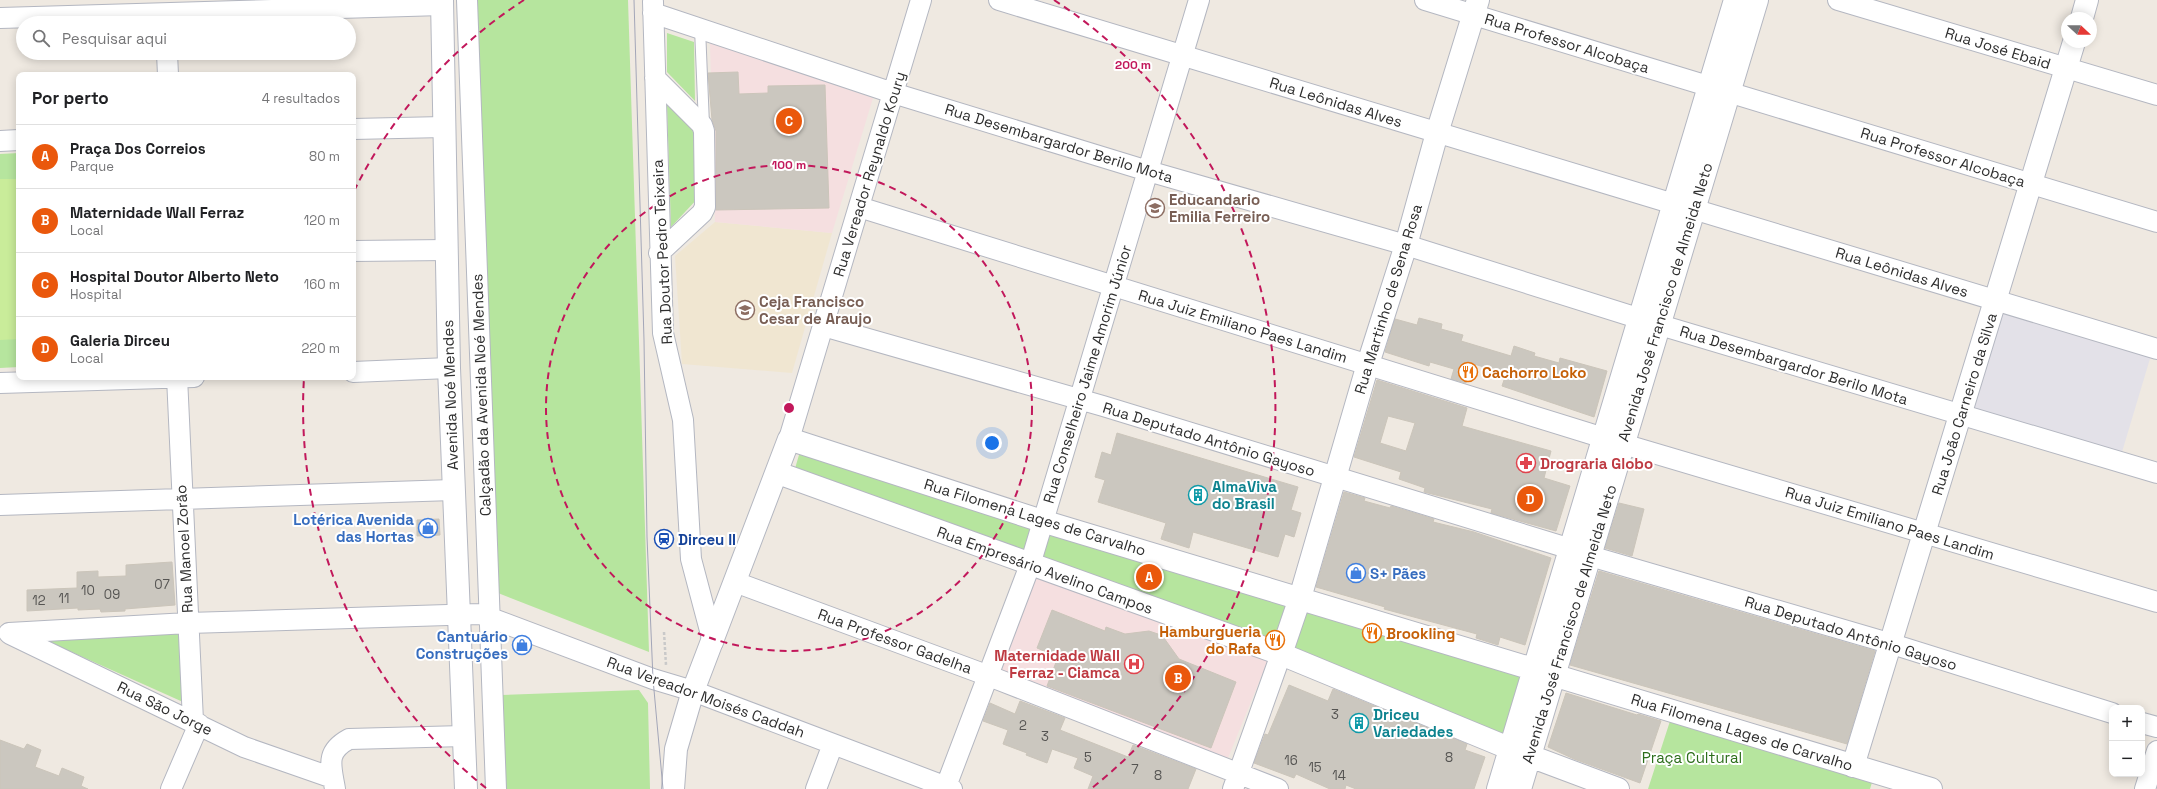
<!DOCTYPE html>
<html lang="pt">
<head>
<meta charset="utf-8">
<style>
  body { margin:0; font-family:"Space Grotesk",sans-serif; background:#f6f6f6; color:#202124 }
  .controls { position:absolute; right:12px; bottom:12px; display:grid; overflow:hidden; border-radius:8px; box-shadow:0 2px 10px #0003 }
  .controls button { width:36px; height:36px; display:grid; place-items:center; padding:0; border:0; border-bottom:1px solid #e0e0e0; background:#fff; color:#202124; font:20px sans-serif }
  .compass { position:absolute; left:2061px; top:12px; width:36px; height:36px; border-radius:50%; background:#fff; box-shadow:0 2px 10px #0003; rotate:112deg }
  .you { position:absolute; left:992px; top:443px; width:14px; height:14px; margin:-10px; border:3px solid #fff; border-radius:50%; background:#1a73e8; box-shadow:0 0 0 6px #1a73e833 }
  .badge { display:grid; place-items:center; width:26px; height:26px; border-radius:50%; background:#ea580c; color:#fff; font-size:13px; font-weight:700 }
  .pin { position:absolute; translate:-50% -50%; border:2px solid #fff; box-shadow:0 1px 4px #0006 }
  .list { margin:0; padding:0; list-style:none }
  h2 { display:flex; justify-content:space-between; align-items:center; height:52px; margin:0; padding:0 16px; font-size:17px }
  h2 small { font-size:13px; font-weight:400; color:#757577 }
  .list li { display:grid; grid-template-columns:26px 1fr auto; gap:12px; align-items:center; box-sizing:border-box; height:64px; padding:0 16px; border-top:1px solid #e0e0e0 }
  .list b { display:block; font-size:15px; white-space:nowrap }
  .list p { margin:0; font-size:13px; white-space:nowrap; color:#757577 }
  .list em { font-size:13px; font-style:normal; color:#757577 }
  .icon { flex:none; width:22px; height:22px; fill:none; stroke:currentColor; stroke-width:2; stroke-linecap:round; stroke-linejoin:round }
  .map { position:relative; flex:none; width:2157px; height:789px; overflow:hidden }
  .search { position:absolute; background:#fff; box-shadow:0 2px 10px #0003; left:16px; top:16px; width:340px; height:44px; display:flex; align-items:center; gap:10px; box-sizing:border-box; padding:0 14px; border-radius:22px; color:#757577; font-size:15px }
  .panel { position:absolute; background:#fff; box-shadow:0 2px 10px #0003; left:16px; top:72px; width:340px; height:308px; border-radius:8px }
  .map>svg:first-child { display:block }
</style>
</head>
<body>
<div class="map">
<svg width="2157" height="789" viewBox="0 0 2157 789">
  <rect width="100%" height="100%" fill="#efe9e1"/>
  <path fill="#e3e1e8" d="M1997,305l155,47 -30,100 -155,-46z"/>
  <path fill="#f0e6d1" d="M715,222l117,11 -40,140 -110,-9 -7,-108z"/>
  <path fill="#f5dfe0" d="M710,43l163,55 -41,135 -117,-11z
    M1036,573l232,87 -40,98 -228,-89z"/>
  <path fill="#b6e59e" d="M477,0h151l21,652 -151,-59z
    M667,33l27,9 1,59 -28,-29z
    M667,105l28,26 4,66 -28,30z
    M19,153v214l-19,1v-214z
    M801,448l728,226 -21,66 -714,-268z
    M181,631l2,71 -145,-65z
    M639,690l9,13 2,86h-146l-3,-94z
    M1671,718l202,61 -3,10h-222z"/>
  <path fill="#c9ec9a" d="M0,179h19v160l-19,1z"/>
  <path fill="#cbc7bf" stroke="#cbc5ba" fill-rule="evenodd" d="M738,72l1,22 29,-1v-7l57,-1 4,123 -113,2v-79l-4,-11 -4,-47z
    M1419,318l23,6 -1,5 22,6 -2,6 50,15 3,-10 21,7 -1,3 25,7 1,-5 47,13 -13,46 -92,-31 4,-12 -35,-11 -5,20 -15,-4 3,-10 -24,-7 -1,4 -44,-14 10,-33 22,6z
    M1377,380l90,28 -5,18 89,25 -7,27 26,8 -14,45 -65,-18 1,-4 -68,-17 1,-4 -26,-9 2,-7 -47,-15zM1388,416l27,7 -9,28 -26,-8z
    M1117,433l181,54 -7,23 10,3 -7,24 -9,-3 -7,23 -85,-25 -4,16 -28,-9 5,-16 -68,-21 7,-22 -10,-3 7,-25 9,3z
    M1344,492l21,6 -1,3 26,7 1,-2 43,13 -1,3 41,10 77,26 -26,87 -25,-8 -2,8 -22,-7 1,-4 -93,-25 1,-2 -69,-20z
    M1619,503l25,6 -12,47 -27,-8z
    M439,519l1,16 -23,1v-16z
    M172,562l3,43 -50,4v2l-24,1 -1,-3 -22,1v-2l-51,3v-21l50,-2v-16l21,-1v6l28,-1v-11z
    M1599,571l276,80 -28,93 -277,-79z
    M1052,610l53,21 1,-4 19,7 24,-3 9,3 6,4 15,21 57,23 -25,66 -164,-62 11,-29 -21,-9z
    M1289,685l39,16 5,-12 134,55 -2,6 20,7 -11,32h-118l-10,-4 -1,4h-15l-34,-15 -2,4 -40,-15 11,-29 3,1z
    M1566,693l71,22 1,-1 23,7 -21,62 -66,-24 -26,-12z
    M1020,701l45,17 -5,12 68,27 5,-12 63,24 -8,20h-100l5,-13 -19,-8 4,-10 -26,-9 -5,14 -21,-8 1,-2 -24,-9 5,-14 -25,-9 7,-18 25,11z
    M0,740l24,9 3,-5 14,6 -6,17 24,9 3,-8 22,9 -3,9 7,3h-88z"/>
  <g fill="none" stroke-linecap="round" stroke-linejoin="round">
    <defs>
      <path id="lane" d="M700,28l4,97"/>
      <path id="street" d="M467,0l29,789
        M999,0l675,204
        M1425,0l283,86
        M1838,0l319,95
        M653,2l10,331 20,87 8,139 22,83
        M653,13l240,80 255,78 258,74 254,80 497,148
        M0,18l442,-13
        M167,53l1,22
        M655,78l47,47 2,6 1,76 -3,6 -43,40
        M1728,92l429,130
        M353,129l91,-2
        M0,141l19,-1
        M859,207l745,231
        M1693,209l464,140
        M353,251l94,-1
        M823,326l280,80 468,143
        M353,372l96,-4
        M177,377l16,344
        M0,383l194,-6
        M789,439l132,-439
        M1623,444l534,158
        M0,505l453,-15
        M1590,556l302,88 220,69
        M735,582l254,94 289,113
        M9,633l179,-10 292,-9 173,65 40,12 259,98
        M10,634l234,113 89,31
        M2142,723l15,4
        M171,789l28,-65
        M335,789c-4,-24 -10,-37 14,-50l115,-3
        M816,789l17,-45
        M945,789l85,-224 169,-565
        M1233,789l48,-135
        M2145,789l12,-38"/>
      <path id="secondary" d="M442,0l7,368 17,421
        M2082,18l5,-18
        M778,473l503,181 230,95 107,40
        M1281,654l19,-56 68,-234 38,-119 31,-112 41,-133
        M1853,766l221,-724
        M673,789l3,-40 17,-58 96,-252 253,82 889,268
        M1498,789l237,-789
        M1520,789l237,-789"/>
    </defs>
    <use href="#lane" stroke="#b4b7c1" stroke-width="12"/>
    <use href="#street" stroke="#b4b7c1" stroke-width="22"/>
    <use href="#secondary" stroke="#b4b7c1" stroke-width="24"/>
    <path stroke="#c9c9c9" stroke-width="2.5" stroke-dasharray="3 2" stroke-linecap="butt" d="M664,632l2,33"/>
    <use href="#lane" stroke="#fff" stroke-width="10"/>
    <use href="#street" stroke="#fff" stroke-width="20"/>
    <use href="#secondary" stroke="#fff" stroke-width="22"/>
    <path stroke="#a3a6b8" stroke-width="1" d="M634,0l10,340 3,197 6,142 10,110"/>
  </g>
  <g fill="none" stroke="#c2185b" stroke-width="2" stroke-dasharray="7 5">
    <circle cx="789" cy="408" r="243"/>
    <path d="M486 788A486 486 0 0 1 304 378M354 191A486 486 0 0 1 524 0M1054 0A486 486 0 0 1 1092 788"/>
  </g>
  <defs>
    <symbol id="school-ring" viewBox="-11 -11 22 22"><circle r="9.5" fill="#fff" stroke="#8d6e63" stroke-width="1.5"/><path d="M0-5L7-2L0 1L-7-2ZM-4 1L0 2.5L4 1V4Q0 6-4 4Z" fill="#8d6e63"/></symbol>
    <symbol id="restaurant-ring" viewBox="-11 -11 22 22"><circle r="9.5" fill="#fff" stroke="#e8710a" stroke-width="1.5"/><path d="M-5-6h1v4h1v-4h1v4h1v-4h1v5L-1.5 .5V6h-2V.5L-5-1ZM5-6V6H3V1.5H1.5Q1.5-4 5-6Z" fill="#e8710a"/></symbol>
    <symbol id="pharmacy-ring" viewBox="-11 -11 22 22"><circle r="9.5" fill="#fff" stroke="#e0444e" stroke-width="1.5"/><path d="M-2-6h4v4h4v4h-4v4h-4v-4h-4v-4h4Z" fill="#e0444e"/></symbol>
    <symbol id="building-ring" viewBox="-11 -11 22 22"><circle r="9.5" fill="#fff" stroke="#0f9aa8" stroke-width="1.5"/><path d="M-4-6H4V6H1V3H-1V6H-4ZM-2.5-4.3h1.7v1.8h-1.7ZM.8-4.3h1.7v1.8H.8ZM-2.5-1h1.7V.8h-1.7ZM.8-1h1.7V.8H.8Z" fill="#0f9aa8"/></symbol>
    <symbol id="shop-ring" viewBox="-11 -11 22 22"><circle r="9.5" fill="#fff" stroke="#3f7fe0" stroke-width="1.5"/><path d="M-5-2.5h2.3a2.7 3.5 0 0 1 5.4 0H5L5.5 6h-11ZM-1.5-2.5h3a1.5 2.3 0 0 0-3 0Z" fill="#3f7fe0"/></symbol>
    <symbol id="station-ring" viewBox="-11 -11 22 22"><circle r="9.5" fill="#fff" stroke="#1a4fb4" stroke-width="1.5"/><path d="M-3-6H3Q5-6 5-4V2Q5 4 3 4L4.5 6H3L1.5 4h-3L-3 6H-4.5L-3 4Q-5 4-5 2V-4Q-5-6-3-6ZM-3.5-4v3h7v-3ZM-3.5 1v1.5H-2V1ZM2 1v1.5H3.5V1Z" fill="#1a4fb4"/></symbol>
    <symbol id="hospital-ring" viewBox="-11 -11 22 22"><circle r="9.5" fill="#fff" stroke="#e0444e" stroke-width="1.5"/><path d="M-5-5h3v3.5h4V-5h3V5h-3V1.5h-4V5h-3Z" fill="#e0444e"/></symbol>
  </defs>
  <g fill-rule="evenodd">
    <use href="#school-ring" x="1144" y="197" width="22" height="22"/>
    <use href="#school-ring" x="734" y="299" width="22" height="22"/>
    <use href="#restaurant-ring" x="1457" y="361" width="22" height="22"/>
    <use href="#pharmacy-ring" x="1515" y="452" width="22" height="22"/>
    <use href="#building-ring" x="1187" y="484" width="22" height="22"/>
    <use href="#shop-ring" x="417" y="517" width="22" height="22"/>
    <use href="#station-ring" x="653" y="528" width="22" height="22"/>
    <use href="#shop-ring" x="1345" y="562" width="22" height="22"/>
    <use href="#restaurant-ring" x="1361" y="622" width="22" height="22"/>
    <use href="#restaurant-ring" x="1264" y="629" width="22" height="22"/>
    <use href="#shop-ring" x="511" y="634" width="22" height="22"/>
    <use href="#hospital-ring" x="1123" y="653" width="22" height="22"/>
    <use href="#building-ring" x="1348" y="712" width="22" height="22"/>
  </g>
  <g text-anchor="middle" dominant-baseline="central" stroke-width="4" stroke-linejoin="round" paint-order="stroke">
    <g font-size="13" fill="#555452">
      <text x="162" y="584">07</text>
      <text x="88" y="590">10</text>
      <text x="112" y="594">09</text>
      <text x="64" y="598">11</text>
      <text x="39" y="600">12</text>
      <text x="1335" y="714">3</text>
      <text x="1023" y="725">2</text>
      <text x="1045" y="736">3</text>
      <text x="1088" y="757">5</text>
      <text x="1449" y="757">8</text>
      <text x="1291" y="760">16</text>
      <text x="1315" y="767">15</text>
      <text x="1135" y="769">7</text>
      <text x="1158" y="775">8</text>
      <text x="1339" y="775">14</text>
    </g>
    <g font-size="15" fill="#2e2e2e" stroke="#fff">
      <text transform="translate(1567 43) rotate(17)">Rua Professor Alcobaça</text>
      <text transform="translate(1998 48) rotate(17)">Rua José Ebaid</text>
      <text transform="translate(1336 102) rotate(17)">Rua Leônidas Alves</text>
      <text transform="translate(1059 143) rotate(17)">Rua Desembargardor Berilo Mota</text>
      <text transform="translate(1943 157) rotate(17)">Rua Professor Alcobaça</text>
      <text transform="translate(869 174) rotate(-73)">Rua Vereador Reynaldo Koury</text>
      <text transform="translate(662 252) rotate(-93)">Rua Doutor Pedro Teixeira</text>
      <text transform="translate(1902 272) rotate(17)">Rua Leônidas Alves</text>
      <text transform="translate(1388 299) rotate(-73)">Rua Martinho de Sena Rosa</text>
      <text transform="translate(1665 302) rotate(-73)">Avenida José Francisco de Almeida Neto</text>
      <text transform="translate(1243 326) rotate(17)">Rua Juiz Emiliano Paes Landim</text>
      <text transform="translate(1794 365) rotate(17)">Rua Desembargardor Berilo Mota</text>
      <text transform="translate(1087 374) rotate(-73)">Rua Conselheiro Jaime Amorim Júnior</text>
      <text transform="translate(450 395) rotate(-92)">Avenida Noé Mendes</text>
      <text transform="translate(481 395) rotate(-92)">Calçadão da Avenida Noé Mendes</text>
      <text transform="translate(1964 404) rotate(-73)">Rua João Carneiro da Silva</text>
      <text transform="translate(1209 439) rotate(17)">Rua Deputado Antônio Gayoso</text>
      <text transform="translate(1035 517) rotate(17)">Rua Filomena Lages de Carvalho</text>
      <text transform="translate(1890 523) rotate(17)">Rua Juiz Emiliano Paes Landim</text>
      <text transform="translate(184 549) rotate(-93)">Rua Manoel Zorão</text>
      <text transform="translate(1045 570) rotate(20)">Rua Empresário Avelino Campos</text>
      <text transform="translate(1569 624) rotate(-73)">Avenida José Francisco de Almeida Neto</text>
      <text transform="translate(1851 633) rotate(17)">Rua Deputado Antônio Gayoso</text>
      <text transform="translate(895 641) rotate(20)">Rua Professor Gadelha</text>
      <text transform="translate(706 697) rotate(20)">Rua Vereador Moisés Caddah</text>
      <text transform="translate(165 708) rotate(26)">Rua São Jorge</text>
      <text transform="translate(1742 732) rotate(17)">Rua Filomena Lages de Carvalho</text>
    </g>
    <g font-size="15" font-weight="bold" fill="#785e54" stroke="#fff" text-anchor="start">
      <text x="1169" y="199">Educandario<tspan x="1169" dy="17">Emilia Ferreiro</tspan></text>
      <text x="759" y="301">Ceja Francisco<tspan x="759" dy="17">Cesar de Araujo</tspan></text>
    </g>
    <g font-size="15" font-weight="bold" fill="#c56008" stroke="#fff" text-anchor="start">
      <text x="1482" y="372">Cachorro Loko</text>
      <text x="1261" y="631" text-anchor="end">Hamburgueria<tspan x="1261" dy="17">do Rafa</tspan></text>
      <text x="1386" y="633">Brookling</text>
    </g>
    <g font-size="15" font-weight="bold" fill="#be3a42" stroke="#fff" text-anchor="start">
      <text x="1540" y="463">Drograria Globo</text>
      <text x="1120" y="655" text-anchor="end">Maternidade Wall<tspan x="1120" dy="17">Ferraz - Ciamca</tspan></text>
    </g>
    <g font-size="15" font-weight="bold" fill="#0d838f" stroke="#fff" text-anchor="start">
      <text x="1212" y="486">AlmaViva<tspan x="1212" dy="17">do Brasil</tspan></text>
      <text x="1373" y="714">Driceu<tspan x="1373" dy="17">Variedades</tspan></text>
    </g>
    <g font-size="15" font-weight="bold" fill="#366cbe" stroke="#fff" text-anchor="end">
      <text x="414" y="519">Lotérica Avenida<tspan x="414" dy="17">das Hortas</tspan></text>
      <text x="1370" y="573" text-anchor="start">S+ Pães</text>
      <text x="508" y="636">Cantuário<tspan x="508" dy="17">Construções</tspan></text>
    </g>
    <g font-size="15" font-weight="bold" fill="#164399" stroke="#fff" text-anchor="start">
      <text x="678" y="539">Dirceu II</text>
    </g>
    <g font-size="15" fill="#2c6e1b" stroke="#fff">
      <text x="1692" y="757">Praça Cultural</text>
    </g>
  </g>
  <circle cx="789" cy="408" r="6" fill="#c2185b" stroke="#fff" stroke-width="2"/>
  <g font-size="12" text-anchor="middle" font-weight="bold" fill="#c2185b" stroke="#fff" stroke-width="4" stroke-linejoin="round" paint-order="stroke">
    <text x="1133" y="69">200 m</text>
    <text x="789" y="169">100 m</text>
  </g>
</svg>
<div class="controls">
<button>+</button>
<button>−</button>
</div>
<svg class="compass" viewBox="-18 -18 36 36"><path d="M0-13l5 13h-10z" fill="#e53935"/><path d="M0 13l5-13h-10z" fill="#757577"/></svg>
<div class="you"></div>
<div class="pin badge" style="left:1149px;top:577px">A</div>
<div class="pin badge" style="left:1178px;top:678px">B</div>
<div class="pin badge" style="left:789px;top:121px">C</div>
<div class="pin badge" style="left:1530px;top:499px">D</div>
<div class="search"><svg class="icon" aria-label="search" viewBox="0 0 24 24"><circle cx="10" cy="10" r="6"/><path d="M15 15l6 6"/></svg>Pesquisar aqui</div>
<section class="panel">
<h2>Por perto<small>4 resultados</small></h2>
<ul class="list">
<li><span class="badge">A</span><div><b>Praça Dos Correios</b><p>Parque</p></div><em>80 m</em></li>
<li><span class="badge">B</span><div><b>Maternidade Wall Ferraz</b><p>Local</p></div><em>120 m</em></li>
<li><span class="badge">C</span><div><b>Hospital Doutor Alberto Neto</b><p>Hospital</p></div><em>160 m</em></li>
<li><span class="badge">D</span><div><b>Galeria Dirceu</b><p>Local</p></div><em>220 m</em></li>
</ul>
</section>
</div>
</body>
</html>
